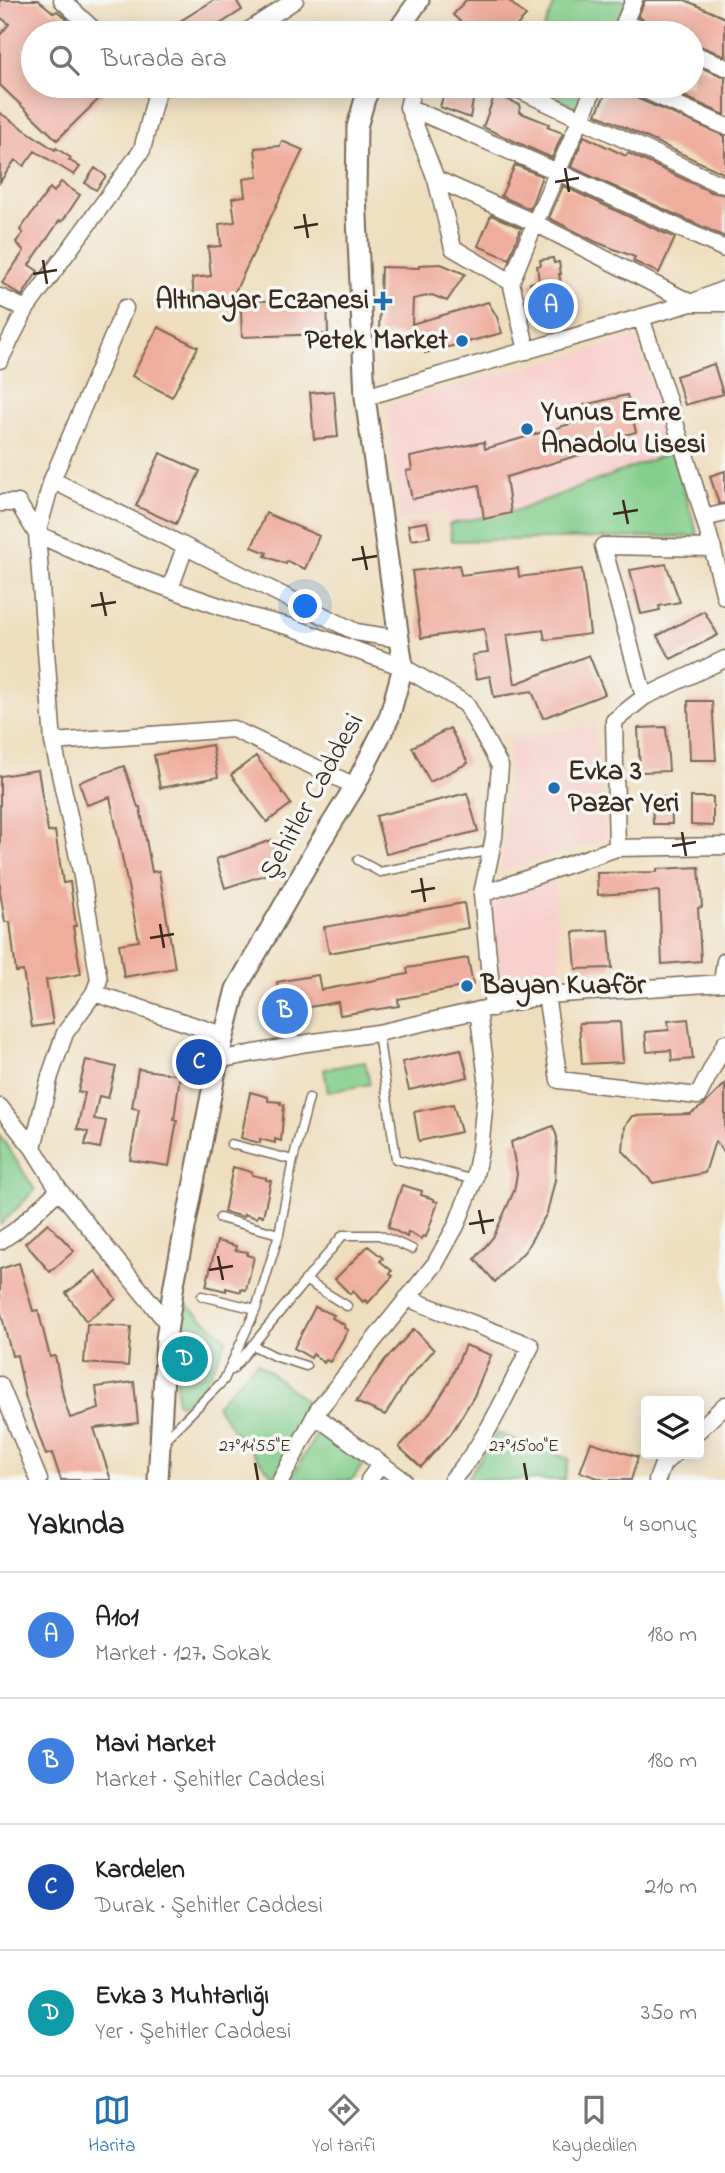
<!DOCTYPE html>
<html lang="tr">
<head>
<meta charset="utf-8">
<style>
  body { margin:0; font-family:"Indie Flower",sans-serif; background:#f6f6f6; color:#222 }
  .controls { position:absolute; right:21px; bottom:21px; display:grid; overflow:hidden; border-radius:7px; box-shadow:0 4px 18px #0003 }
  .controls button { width:63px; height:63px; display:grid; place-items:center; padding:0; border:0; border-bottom:2px solid #e0e0e0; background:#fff; color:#222; font:35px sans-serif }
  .you { position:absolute; left:306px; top:607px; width:24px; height:24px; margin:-18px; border:5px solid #fff; border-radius:50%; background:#1a73e8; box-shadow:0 0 0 10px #1a73e833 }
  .badge { display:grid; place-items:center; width:46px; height:46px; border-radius:50%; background:#1f6fb2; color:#fff; font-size:23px; font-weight:700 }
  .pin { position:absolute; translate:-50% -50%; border:4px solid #fff; box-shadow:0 2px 7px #0006 }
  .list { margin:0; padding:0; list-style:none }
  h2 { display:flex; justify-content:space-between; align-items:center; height:91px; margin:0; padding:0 28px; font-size:30px }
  h2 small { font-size:23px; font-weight:400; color:#767676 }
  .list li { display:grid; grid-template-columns:46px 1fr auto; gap:21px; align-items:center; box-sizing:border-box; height:126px; padding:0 28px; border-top:2px solid #e0e0e0 }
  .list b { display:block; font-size:26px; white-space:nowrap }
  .list p { margin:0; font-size:23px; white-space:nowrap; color:#767676 }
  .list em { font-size:23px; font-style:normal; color:#767676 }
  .icon { flex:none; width:38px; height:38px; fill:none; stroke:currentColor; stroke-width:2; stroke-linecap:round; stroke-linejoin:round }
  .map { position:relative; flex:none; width:725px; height:1480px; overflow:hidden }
  .search { position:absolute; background:#fff; box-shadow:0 4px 18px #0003; left:21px; right:21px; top:21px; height:77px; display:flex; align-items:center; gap:18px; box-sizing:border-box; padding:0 24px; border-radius:38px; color:#767676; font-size:26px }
  .sheet { height:595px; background:#fff }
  nav { display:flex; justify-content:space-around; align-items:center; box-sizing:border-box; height:98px; border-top:2px solid #e0e0e0; background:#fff; font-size:19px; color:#767676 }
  nav a { display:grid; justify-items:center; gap:4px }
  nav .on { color:#1f6fb2 }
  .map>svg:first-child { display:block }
</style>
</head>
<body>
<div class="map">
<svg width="725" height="1480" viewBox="0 0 725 1480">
  <rect width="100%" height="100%" fill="#f6f6f2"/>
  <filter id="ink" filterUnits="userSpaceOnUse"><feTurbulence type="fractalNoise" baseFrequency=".0143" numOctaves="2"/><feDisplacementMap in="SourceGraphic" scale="14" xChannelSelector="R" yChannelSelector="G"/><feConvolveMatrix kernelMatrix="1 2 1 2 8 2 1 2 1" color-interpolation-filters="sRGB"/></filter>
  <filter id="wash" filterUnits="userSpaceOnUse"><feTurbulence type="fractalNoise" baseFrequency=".00686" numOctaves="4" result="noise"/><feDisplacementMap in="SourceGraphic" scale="28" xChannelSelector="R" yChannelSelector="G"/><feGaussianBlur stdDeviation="1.57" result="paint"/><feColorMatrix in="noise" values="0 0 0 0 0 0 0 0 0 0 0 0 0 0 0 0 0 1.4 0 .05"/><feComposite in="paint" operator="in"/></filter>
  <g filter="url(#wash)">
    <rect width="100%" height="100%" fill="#efdebe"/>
    <path fill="#f7d0cc" d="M636,337l36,115 -153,58 -70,14 -2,-13 -47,10 -13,-116z
      M595,725l10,114 -104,32 8,-99 -1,-31z
      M554,876l7,103 -60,8 -9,-90z"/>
    <path fill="#82ce8b" stroke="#5e7c54" stroke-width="2" d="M556,0h72l-15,33h-71z
      M529,86h61l-10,23z
      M672,452l26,84 -246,5 -3,-17 70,-14z
      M365,1062l5,22 -42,8 -4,-23z
      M0,1135l35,55 -35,35z
      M186,1304l41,35c-10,20 -24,61 -49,65l-1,-2 -1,-36z
      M257,1362l54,43 -22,50 -15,22 -40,-46 -18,-26z
      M319,1430l45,33 -12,17h-62z
      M497,1433l72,26 -5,21h-98z"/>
    <g id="blocks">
      <path fill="#efad9e" d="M0,0h38l16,13 3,-2 10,8 -5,6 8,8h-37v4l-10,12 10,9v28h79l-55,54 -57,-55v-50l9,-11 -9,-7z
        M214,0h22l6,10 -36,23h-45z
        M466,0h42l18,16 -16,17h-37l-20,-18z
        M645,0h40l40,18v38l-33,-13v-10h-29l-5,-2 -5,-7 -15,-7z
        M692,64l33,13v38l-64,-29h31z
        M446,86h21l8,3 -5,29 -30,-11z
        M609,86h9l7,3 6,7 94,40v38l-129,-60z
        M495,94l25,11 -1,7 30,12 -2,3 16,6 -11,25 -69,-31z
        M0,113l55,37 1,-2 15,10 -2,2 11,7 -6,8 -39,-24 -11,15 -9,-6 -15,22z
        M584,136l42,20 2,-3 83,39 14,3v42l-154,-70z
        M282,141l21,9 -73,152 97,-3 1,35 -86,3 -1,-27 -33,-15 -14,2 -2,-19 19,-2 -3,-29 13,-1 -2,-22 16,-2 -3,-24 13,-2 -2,-17 15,-2 -3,-29 25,-2z
        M515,165l27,11 -12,33 -29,-13z
        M95,168l11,8 -10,14 -11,-7z
        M61,182l19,13 -18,27 -2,-2 -31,45 9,6 -16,25 -20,-13 22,-32 -8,-9 7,-9 -3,-3 30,-42 4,4z
        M563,186l112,52 -16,35 -26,-12 2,-4 -39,-15 -47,-24z
        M491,215l30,13 -12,31 -31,-13z
        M553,258l1,5 5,-1 2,12h-2l8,38 -30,6 -7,-35 9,-2 -2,-15 4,-1 -1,-5z
        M441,264l24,10 -18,27 -15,-6 -19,4 -1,25 76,-22 9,15 5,16 -77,20 -6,-18 -40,-1 2,-67 38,1v-3z
        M158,327l40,20 -26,50 -40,-21z
        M714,364l9,30 -38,11 -9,-29z
        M334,391l4,46 -24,2 -4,-46z
        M627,395l9,37 -39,10 2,7 -93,28 5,36 -27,6 -5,-34 -67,14 -6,-28 6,-1 -2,-13 74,-15 1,7 102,-30 -3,-14z
        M160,453l40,18 -24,53 -40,-18z
        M725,471v32l-6,1 -9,-28z
        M266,513l53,23 -14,33 -18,-8 -1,3 -21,-8 2,-3 -15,-6z
        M427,522l3,15 -19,3 -3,-15z
        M666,564l14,38 -21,4 1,4 -19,4 -11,-44z
        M459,565l2,10 57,-7 1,9 63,-8 8,65 -45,6 -2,-10 -36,5 8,49 74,-29 16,39 -62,24 -11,-27 -38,6 -4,-21 -14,3 -4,-24 16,-2 -4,-24 -63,9 -9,-67z
        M704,611l14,24 -47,24 -14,-23z
        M688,701h24l4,59h-26z
        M666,727l3,44 -29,1 -2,-44z
        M450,728l18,35 -38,19 -18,-35z
        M212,745l6,32 -58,11 -6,-33z
        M256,756l35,48 -24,18 -36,-47z
        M124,766l14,41h2l12,65 7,-1 16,97 -51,9 -5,-33 20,-3 -29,-144 -23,8 -8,-23z
        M38,770l10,62 7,-1 8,52 7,-1 6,44h-3l8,48 -35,6 7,44 -21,3 -9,-56 -7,1 -6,-50h-5l-5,-30v-116z
        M467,793l11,38 -92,23 -10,-38z
        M652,797h19l1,27h-19z
        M691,797h22v29l-22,-1z
        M272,840l10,29 -57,19 -9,-29z
        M699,867l3,40 -4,1 3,53 -39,3 -3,-73 -61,4 -1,-22 60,-1v-3z
        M464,903l4,25 -139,25 -5,-26z
        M609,930l3,38 -36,1 -3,-37z
        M468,958l5,27 -75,14 1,7 -59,9 -2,-13 -57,10 -4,-30 41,-7 3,15 87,-16 -1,-6z
        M688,1019l5,40 -21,2 -1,-11 -24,2 -2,-20 24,-2 -1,-9z
        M620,1022l3,40 -41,2 -3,-41z
        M461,1049l7,28 -59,13 -7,-28z
        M86,1060l30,7 -8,31 -9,-2 -5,23 12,2 -6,27 -15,-3 3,-13 -11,-3 8,-36 -7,-1z
        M138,1069l42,6 -6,45h3l-8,46 -39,-6 9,-51 -7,-1z
        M725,1084v69l-10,-12 -10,32 -52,10 -30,-32 2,-25 7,-10 58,-2 14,-9z
        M250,1092l18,5v4l13,1 -1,2 4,1 -3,36 -6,-2v4l-15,-4v4l-19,-5z
        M453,1104l8,28 -42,9 -5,-29z
        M553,1126l4,11 -2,43 -8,33 -22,38 -30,31 -20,-23 19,-23 20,-45 3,-17 -6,-32z
        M233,1167l19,5v3l14,3v2l5,1 -8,35 -5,-1 -1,3 -13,-4v3l-20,-5z
        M402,1185l20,6 -1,4 13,4v2l4,1 -12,35 -3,-1 -2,3 -13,-7 -1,5 -19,-10z
        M48,1223l26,28 -24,21 -25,-29z
        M217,1241l19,5 -1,4 13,2 -1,3 7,2 -8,33 -5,-1v3l-15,-4v3l-20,-5z
        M368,1246l15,12 -3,3 12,10 -2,3 3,2 -25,27 -3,-3 -2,2 -10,-11 -3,3 -15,-15z
        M19,1263l14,48 5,-1 12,47 5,-1 9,44 6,18 29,-9 -3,-22 38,-5 4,41 -44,5 17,52h-50l-9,-27 -6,2 -20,-56 -9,-44 -5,1 -12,-47v-40z
        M96,1271l20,28 -30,22 -20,-28z
        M315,1307l19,8 -2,3 13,7 -1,3 4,2 -18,32 -4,-2 -2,3 -11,-9 -2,4 -17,-10z
        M87,1324l44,3 -3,39 -44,-3z
        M414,1329l20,21 -27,30 -22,35 -29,-13 28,-41z
        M465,1345l26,10 -17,41 -23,38 -30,33 -22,-20 28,-30 22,-34z
        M591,1442l47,15 -7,23h-27l-24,-8z"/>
    </g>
  </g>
  <g filter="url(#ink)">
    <use href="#blocks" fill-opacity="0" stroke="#7a6956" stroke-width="2"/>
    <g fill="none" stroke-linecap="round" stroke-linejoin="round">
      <defs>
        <path id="service" d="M358,860l22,12 112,-22
          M378,1033l18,126 78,21
          M231,1144l62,16
          M220,1218l59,16
          M305,1280l42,26
          M202,1296l54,13
          M252,1345l22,11 32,10
          M232,1370l111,-135h36l33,14
          M163,1441l61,-61 32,-71 23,-75 14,-74 16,-62"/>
        <path id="minor" d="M62,0l35,33
          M625,23l23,10
          M245,33l50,-33
          M620,33l14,-33
          M692,53l33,14
          M413,86l-5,21 28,72 17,69 58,34
          M511,86l204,96 10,3
          M635,86l90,40
          M408,107l150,65 167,77
          M436,179l99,44 156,80h34
          M0,297l26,12 116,-159 15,-59 9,-5
          M641,317c30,93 61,185 84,280
          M527,351l-16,-69 24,-59 60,-137
          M0,360l26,-51
          M365,397l326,-94 34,-14
          M52,480l304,152 43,7
          M0,503h18l19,31 82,37 51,18 78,27 43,11 112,40 63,37 34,62 -6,71 -12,57 11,114
          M704,518l21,-5
          M170,589l15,-42
          M644,697l-41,-151 110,2
          M53,742l180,-13 122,57
          M617,848l-3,-127 30,-24 81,-38
          M482,894l135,-46 108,-2
          M94,993l5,-13 -18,-109 -28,-129 -16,-208 15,-54 73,-172
          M546,995l13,85 139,16 27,-53
          M218,1060l89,-17 71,-10 168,-38 176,-12 3,-22
          M0,1107l33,41 26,42 110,135
          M33,1148l17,-72 15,-43 29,-40 129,42
          M0,1241l15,-10 44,-41
          M407,1298l124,48c-24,46 -44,95 -79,134
          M0,1385l39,95
          M316,1416l87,64
          M699,1430l26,-25
          M281,1480l37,-70 117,-146 21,-38 18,-46 6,-30 7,-71 -9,-69
          M369,1480l11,-15
          M657,1480l6,-16 11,-10"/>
        <path id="tertiary" d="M396,33l23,-33
          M158,1480l8,-141 8,-55 44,-224 18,-71 80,-140 39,-63 34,-68 14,-51 -38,-270 -9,-203 1,-67 8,-28 6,-13"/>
      </defs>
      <use href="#service" stroke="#7a6956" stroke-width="11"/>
      <use href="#minor" stroke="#7a6956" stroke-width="19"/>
      <use href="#tertiary" stroke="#7a6956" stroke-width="23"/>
      <use href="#service" stroke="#fff" stroke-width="8"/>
      <use href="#minor" stroke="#fff" stroke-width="16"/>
      <use href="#tertiary" stroke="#fff" stroke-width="19"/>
    </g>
  </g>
  <path fill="none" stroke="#3b2a1e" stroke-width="2.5" d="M565,168l4,24M555,182l24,-4M304,214l4,24M294,228l24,-4M43,260l4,24M33,274l24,-4M623,500l5,24M613,514l25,-4M362,546l5,24M352,560l25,-4M101,592l5,24M91,606l25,-4M682,832l4,24M672,846l24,-4M421,878l4,24M411,892l24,-4M160,924l4,24M150,938l24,-4M479,1210l5,24M469,1224l25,-4M218,1256l5,24M209,1270l24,-4M255,1463l3,17M524,1463l3,17"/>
  <g fill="#1f6fb2" stroke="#f6f6f2" stroke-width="2.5">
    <path d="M379.5 290.5h7v7h7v7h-7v7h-7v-7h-7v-7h7z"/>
    <circle cx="462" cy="341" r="7"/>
    <circle cx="527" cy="429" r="7"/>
    <circle cx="554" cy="788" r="7"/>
    <circle cx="467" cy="986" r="7"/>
  </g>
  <g text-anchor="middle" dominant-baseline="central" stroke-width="7" stroke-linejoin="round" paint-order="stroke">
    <g font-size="28" font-weight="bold" fill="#3b2a1e" stroke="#f6f6f2" text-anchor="start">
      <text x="369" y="301" text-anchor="end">Altınayar Eczanesi</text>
      <text x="448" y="341" text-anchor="end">Petek Market</text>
      <text x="541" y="413">Yunus Emre<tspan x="541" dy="32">Anadolu Lisesi</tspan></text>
      <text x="568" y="772">Evka 3<tspan x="568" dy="32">Pazar Yeri</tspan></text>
      <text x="481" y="986">Bayan Kuaför</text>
    </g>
    <g font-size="28" fill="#3b2a1e" stroke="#f6f6f2">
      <text transform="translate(313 797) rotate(-61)">Şehitler Caddesi</text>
    </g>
  </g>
  <g font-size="18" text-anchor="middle" fill="#3b2a1e" stroke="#f6f6f2" stroke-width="7" stroke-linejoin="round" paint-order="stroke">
    <text x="255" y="1451">27°14'55"E</text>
    <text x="524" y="1451">27°15'00"E</text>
  </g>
</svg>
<div class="controls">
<button><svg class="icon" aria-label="layers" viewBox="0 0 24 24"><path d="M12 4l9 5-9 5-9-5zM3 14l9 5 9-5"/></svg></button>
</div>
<div class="you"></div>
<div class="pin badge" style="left:551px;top:306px;background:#3f7fe0">A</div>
<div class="pin badge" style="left:285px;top:1011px;background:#3f7fe0">B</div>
<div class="pin badge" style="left:199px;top:1062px;background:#1a4fb4">C</div>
<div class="pin badge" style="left:185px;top:1359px;background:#0f9aa8">D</div>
<div class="search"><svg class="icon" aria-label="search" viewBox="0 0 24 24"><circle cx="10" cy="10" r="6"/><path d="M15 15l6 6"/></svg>Burada ara</div>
</div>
<section class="sheet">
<h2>Yakında<small>4 sonuç</small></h2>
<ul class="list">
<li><span class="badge" style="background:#3f7fe0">A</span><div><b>A101</b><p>Market · 127. Sokak</p></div><em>180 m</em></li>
<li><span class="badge" style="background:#3f7fe0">B</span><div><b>Mavi Market</b><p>Market · Şehitler Caddesi</p></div><em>180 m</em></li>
<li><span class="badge" style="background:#1a4fb4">C</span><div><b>Kardelen</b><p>Durak · Şehitler Caddesi</p></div><em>210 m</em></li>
<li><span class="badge" style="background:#0f9aa8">D</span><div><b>Evka 3 Muhtarlığı</b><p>Yer · Şehitler Caddesi</p></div><em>350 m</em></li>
</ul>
</section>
<nav>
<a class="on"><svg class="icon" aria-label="map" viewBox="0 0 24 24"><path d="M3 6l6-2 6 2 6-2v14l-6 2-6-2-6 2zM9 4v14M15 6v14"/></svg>Harita</a>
<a><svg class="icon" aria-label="directions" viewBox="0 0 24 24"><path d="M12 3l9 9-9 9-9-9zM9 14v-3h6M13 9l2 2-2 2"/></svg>Yol tarifi</a>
<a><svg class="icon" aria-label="saved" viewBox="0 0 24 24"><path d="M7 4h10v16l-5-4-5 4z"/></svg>Kaydedilen</a>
</nav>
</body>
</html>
